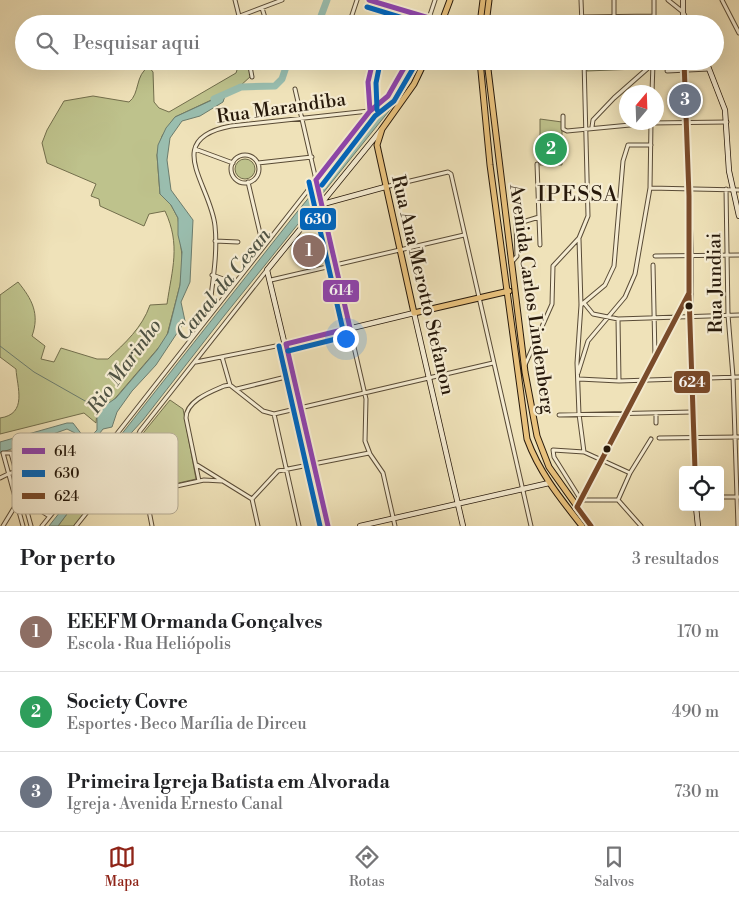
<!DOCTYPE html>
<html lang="pt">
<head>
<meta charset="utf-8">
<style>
  body { margin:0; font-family:"Libre Bodoni",serif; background:#f2f2f2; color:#202124 }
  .controls { position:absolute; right:15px; bottom:15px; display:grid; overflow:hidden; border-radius:5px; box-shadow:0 5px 20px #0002 }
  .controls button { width:45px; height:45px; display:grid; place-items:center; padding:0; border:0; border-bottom:1px solid #e0e0e0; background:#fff; color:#202124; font:25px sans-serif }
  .compass { position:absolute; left:619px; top:85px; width:45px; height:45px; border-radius:50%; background:#fff; box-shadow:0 5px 20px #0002; rotate:19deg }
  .you { position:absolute; left:345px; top:338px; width:18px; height:18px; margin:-12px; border:4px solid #fff; border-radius:50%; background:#1a73e8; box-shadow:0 0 0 8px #1a73e833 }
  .badge { display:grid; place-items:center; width:32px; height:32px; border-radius:50%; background:#8f2418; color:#fff; font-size:16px; font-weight:700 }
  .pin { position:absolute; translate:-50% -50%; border:2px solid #fff; box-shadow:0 1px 5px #0006 }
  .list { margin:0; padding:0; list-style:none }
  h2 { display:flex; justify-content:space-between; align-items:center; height:65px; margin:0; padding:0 20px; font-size:21px }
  h2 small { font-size:16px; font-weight:400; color:#757577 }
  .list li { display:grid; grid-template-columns:32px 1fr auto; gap:15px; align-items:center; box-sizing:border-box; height:80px; padding:0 20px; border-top:1px solid #e0e0e0 }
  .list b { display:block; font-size:19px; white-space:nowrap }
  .list p { margin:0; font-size:16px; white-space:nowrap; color:#757577 }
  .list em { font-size:16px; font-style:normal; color:#757577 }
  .icon { flex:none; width:28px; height:28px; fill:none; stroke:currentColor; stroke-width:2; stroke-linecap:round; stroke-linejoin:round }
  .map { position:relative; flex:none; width:739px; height:526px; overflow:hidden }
  .search { position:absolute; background:#fff; box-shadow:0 5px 20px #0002; left:15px; right:15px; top:15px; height:55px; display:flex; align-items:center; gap:12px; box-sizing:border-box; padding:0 18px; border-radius:28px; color:#757577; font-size:19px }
  .sheet { height:305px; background:#fff }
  nav { display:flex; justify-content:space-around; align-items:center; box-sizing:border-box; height:70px; border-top:1px solid #e0e0e0; background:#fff; font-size:14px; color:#757577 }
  nav a { display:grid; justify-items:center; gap:2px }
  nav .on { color:#8f2418 }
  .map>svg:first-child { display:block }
</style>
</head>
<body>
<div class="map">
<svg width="739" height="526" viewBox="0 0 739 526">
  <rect width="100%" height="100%" fill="#efe2b9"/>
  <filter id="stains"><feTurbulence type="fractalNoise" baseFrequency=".004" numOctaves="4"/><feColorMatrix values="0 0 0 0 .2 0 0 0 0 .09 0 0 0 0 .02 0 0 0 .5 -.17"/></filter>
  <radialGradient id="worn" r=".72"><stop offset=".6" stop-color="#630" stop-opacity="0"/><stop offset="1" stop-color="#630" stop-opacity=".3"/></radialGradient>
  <path fill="#bec28c" stroke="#726e4c" d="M648,17l2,7h-65l3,-6z
    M240,61h7l4,15 -12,11 -64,30 -13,19 -5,19 3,39 11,11 7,13 5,48 -3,19 -14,54 -54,63 -15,9 -1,12 -12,-10 -84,21v-16c28,-4 17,-31 16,-49l-16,-12v-62l18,-13c14,17 22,32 14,54l13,10 -4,13 13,3 7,-14 36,11h11c17,-16 34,-31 42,-54l17,-1c5,-35 14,-59 -2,-93l-16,3 -5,12 -44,-20 -1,-7 -8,-3 5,-12 -49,-21 -5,-20 5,-13 17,-29 29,-5 36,6c11,-8 6,-28 20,-35l4,5 1,30 5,6 10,4 67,-39z
    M587,61h59l-9,8 -50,2z
    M540,119l22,3v43h-22z
    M235 169a10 10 0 1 1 20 0a10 10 0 1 1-20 0Z
    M170,400l13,9 13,70 -44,10 -12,-52z
    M86,488l6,18 -16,20h-18z"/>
  <path fill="#9abeaf" stroke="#6c7c6d" d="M414,61h7l-24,40 -173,215 -81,104 -31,34 -54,72h-9l248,-314 95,-115z
    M223,95l2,1 -2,6 -23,14 -18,5 -12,17 -3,22 4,30 22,30 -3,62 -9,20 4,19 -29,44 -24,26 -15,21 -5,15 -9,2 -10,13 -9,1 -9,-10 -8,-4 -67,24v-11l67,-19h6l10,13 6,2 8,-8v-19l19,-13 41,-48 11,-17 12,-48 2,-33 -4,-17v-17l-7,-13 -11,-11 -3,-39 1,-10 8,-17 9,-11z"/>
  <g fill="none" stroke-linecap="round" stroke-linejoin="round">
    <path stroke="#6c7c6d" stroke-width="1" d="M0,346l34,26 67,38"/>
    <path stroke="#9abeaf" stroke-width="4" d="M106,480l7,-8"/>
    <path stroke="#9abeaf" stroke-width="7" d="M318,24l9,-24
      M214,99l27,-12 34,-1 7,-7 6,-18"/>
    <defs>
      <path id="street" d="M235,0l6,24
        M581,0l1,24
        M614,0v16
        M668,0l15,12
        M722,0l17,33
        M262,8l5,16
        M240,16l42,-16
        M582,17l72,-1
        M429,18l6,-18
        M349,24l8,-24
        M654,24v-24
        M249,61l3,16
        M667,71l42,-2
        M652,92l1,-28
        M563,116v13l4,2 84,-8 76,-1
        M592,127l1,-7 21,-22 42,-37
        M195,149l38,14
        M231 169a14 14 0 1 1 28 0a14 14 0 1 1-28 0Z
        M258,163l54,-6
        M537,164l3,81
        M248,182l15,64
        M385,187l63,-15 3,2 80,352
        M650,188l89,2
        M726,189l2,126 5,62 5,149
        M321,204l45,195 -1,42 5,13 13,19 12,53
        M579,239l2,66 -4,58 2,51 5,38
        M215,241l23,1
        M655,256l84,-1
        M511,263l6,-7 -1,-32 23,-7
        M653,265l2,92
        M212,275l23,8
        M271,280l193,-45
        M584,303l9,11 25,5 121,-4
        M581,305l24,-20 9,-19 9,-105 5,-16h23
        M209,313c3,-28 9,-59 6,-87 -4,-41 -54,-87 16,-100l138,-15
        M618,319l1,62
        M222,357l8,28
        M196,362l90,-18
        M525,365l27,-61 1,-38 26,-28 9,-22 -4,-155
        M578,373l10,-32 37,-44 10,-23 15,-86 1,-66
        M579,379l40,2 120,-4
        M237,389l57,-14
        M274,414l25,112
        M559,415l133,-3
        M656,423v-10
        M116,435l200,-255 -21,-91
        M659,438l80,-1
        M134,447l4,7 14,72
        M197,465l55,34
        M0,478c28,-16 48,-4 71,12
        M199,481l-13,-63c0,-17 24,-26 38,-32l6,-1 33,26 11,3 219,-51
        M720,497h19
        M252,499l26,-28 91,-18
        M252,499l6,27
        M618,500h-37l-27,-43 -1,-7 31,2 46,21
        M618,500l12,-27 21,-34
        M618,500l23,26
        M94,506l27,-8 83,-18 18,1
        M577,507l112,-214
        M3,526l14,-23 7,-3 25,16
        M23,526l-20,-73h8l20,73
        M42,526l67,-83
        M76,526l51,-64 13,-31 127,-161"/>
      <path id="secondary" d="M369,0l73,22
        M683,0v24
        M684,15l4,9
        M386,24l5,-16
        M684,61l7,196 -1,98 5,115
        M706,61l19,49 4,61 10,45
        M370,111l-2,-29 5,-21
        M321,204l-5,-24 54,-69 18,-15 20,-35
        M323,204l62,-17
        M286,344l128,-31 49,213
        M696,507l2,19
        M328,526l-61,-256 114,-140
        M360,526l189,-43"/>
      <path id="primary" d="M441,24l9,-24
        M480,24l3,-24
        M486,24l3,-24
        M425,61l-11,23 -32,45 -5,16 37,168 95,-22
        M480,61l10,104 37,274c12,33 33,59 55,87
        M487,61l38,311 12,64 12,31 42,59"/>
    </defs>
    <use href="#street" stroke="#594b36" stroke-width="5"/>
    <use href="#secondary" stroke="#27190b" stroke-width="6"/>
    <use href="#primary" stroke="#27190b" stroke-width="7"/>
    <use href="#street" stroke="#f5ecd2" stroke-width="3"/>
    <use href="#secondary" stroke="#f5ecd2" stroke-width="4.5"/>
    <use href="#primary" stroke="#e8c17c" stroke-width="5"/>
    <defs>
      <path id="bus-1" d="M369,0l60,18 -3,6
        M370,111l-2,-29 5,-21
        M316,180l34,148
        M316,180l54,-69 18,-15 20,-35
        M286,344l42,182
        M286,344l64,-16"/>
      <path id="bus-2" d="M367,7l52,16
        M377,110l-1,-27 4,-20
        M309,182l34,148
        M322,185l53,-69 19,-15 21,-36
        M279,346l41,180
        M288,351l64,-16"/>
      <path id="bus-3" d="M689,295l6,175
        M591,526l-14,-19 112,-214v-97l-5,-135"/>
    </defs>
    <use href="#bus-1" stroke="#f5ecd2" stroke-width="9"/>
    <use href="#bus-2" stroke="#f5ecd2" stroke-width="9"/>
    <use href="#bus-3" stroke="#f5ecd2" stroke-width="9"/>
    <use href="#bus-1" stroke="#8e44ad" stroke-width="5"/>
    <use href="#bus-2" stroke="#0065bd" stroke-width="5"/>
    <use href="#bus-3" stroke="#7a4b2a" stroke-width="5"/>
  </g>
  <g fill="#27190b" stroke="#f5ecd2" stroke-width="2">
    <circle cx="689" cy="306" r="4.5"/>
    <circle cx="607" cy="449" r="4.5"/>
  </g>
  <g text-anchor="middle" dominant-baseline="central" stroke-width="4.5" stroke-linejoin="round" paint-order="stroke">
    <g font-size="19" fill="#27190b" stroke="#f5ecd2">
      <text transform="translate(281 108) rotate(-8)">Rua Marandiba</text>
      <text transform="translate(715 283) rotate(-91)">Rua Jundiai</text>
      <text transform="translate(423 285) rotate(77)">Rua Ana Merotto Stefanon</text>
      <text transform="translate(532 299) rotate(82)">Avenida Carlos Lindenberg</text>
    </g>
    <g font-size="20" font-style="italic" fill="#4f5344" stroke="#f5ecd2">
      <text transform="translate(224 285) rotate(-51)">Canal da Cesan</text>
      <text transform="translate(125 367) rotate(-54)">Rio Marinho</text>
    </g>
    <g font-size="21" letter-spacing="1" fill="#27190b" stroke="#f5ecd2">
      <text x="578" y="195">IPESSA</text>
    </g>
  </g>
  <rect x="12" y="433" width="166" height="81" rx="8" fill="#f5ecd2" stroke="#b7ad96" stroke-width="1"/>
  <rect x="22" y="448" width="23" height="6" fill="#8e44ad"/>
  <rect x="22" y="470" width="23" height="7" fill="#0065bd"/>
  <rect x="22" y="493" width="23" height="6" fill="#7a4b2a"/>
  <g font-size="14" fill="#27190b">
    <text x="54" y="456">614</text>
    <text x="54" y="478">630</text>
    <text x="54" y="501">624</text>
  </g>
  <g stroke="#f5ecd2" stroke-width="2">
    <rect x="299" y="207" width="38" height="24" rx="5" fill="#0065bd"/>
    <rect x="322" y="279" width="38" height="24" rx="5" fill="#8e44ad"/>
    <rect x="673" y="370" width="38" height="24" rx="5" fill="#7a4b2a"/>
  </g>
  <g font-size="14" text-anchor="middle" font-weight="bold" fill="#fff">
    <text x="318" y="224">630</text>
    <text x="341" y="295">614</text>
    <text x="692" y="387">624</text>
  </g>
  <rect width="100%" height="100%" filter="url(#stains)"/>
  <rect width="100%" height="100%" fill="url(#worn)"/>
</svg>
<div class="controls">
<button><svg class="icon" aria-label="locate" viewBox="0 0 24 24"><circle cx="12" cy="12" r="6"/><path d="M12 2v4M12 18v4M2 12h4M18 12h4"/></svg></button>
</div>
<svg class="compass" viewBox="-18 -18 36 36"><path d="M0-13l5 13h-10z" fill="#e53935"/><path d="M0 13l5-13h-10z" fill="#757577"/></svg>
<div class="you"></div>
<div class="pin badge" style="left:309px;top:251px;background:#8d6e63">1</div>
<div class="pin badge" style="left:551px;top:149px;background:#2e9e5b">2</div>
<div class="pin badge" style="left:685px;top:100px;background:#6b7280">3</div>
<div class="search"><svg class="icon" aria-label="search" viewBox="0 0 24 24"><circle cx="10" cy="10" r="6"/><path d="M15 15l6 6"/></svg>Pesquisar aqui</div>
</div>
<section class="sheet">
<h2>Por perto<small>3 resultados</small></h2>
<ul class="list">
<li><span class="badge" style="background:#8d6e63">1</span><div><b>EEEFM Ormanda Gonçalves</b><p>Escola · Rua Heliópolis</p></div><em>170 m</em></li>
<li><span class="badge" style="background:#2e9e5b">2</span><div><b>Society Covre</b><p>Esportes · Beco Marília de Dirceu</p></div><em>490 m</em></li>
<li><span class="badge" style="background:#6b7280">3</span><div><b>Primeira Igreja Batista em Alvorada</b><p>Igreja · Avenida Ernesto Canal</p></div><em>730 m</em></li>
</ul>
</section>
<nav>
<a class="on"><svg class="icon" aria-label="map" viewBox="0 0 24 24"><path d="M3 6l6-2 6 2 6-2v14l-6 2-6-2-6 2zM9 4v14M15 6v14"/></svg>Mapa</a>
<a><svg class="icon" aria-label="directions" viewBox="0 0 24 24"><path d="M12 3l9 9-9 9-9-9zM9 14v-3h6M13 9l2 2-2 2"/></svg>Rotas</a>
<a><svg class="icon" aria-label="saved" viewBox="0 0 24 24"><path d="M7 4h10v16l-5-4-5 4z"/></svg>Salvos</a>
</nav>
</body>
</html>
